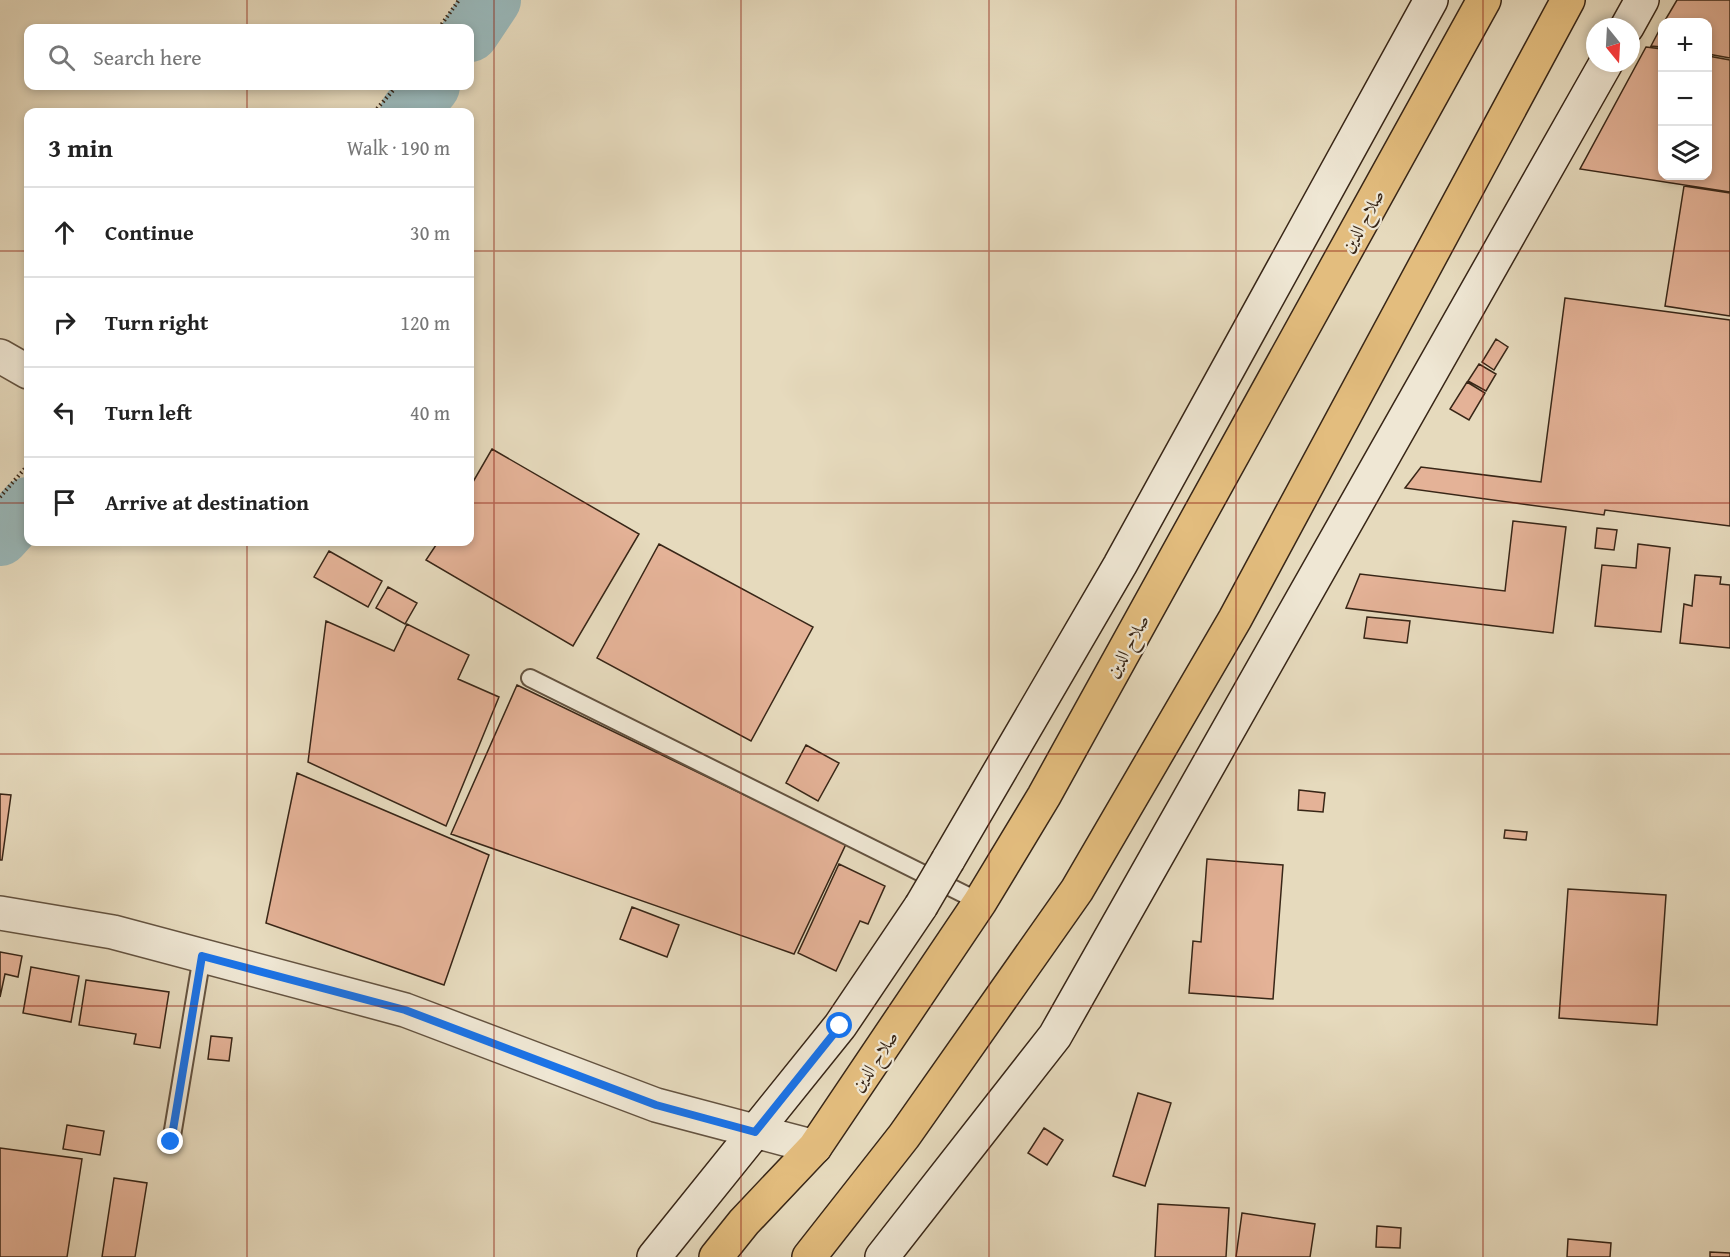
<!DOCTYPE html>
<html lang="en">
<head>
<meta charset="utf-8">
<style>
  body { margin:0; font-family:"Gentium Book Plus",Amiri,serif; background:#f6f6f6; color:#222 }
  .controls { position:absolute; right:18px; top:18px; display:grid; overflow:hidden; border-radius:12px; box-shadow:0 3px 9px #0003 }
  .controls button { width:54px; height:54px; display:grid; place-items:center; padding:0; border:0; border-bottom:2px solid #e0e0e0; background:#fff; color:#222; font:30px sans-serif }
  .compass { position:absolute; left:1586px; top:18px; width:54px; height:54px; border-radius:50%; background:#fff; box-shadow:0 3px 9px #0003; rotate:162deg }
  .stop { position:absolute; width:18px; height:18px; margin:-14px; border:4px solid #1a73e8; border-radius:50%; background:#fff }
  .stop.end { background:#1a73e8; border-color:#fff; box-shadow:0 2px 6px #0008 }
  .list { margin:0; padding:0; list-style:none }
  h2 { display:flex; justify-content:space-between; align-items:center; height:78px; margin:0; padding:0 24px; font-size:26px }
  h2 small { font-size:20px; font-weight:400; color:#767676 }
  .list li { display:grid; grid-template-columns:39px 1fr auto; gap:18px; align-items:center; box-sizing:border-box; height:90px; padding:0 24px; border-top:2px solid #e0e0e0 }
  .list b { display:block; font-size:22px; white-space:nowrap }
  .list em { font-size:20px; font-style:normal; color:#767676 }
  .icon { flex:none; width:33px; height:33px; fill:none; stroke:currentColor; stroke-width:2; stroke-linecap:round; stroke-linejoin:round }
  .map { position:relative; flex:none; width:1730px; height:1257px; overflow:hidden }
  .search { position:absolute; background:#fff; box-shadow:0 3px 9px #0003; left:24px; top:24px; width:450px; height:66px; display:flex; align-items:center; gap:15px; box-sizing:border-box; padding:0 21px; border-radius:12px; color:#767676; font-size:22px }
  .panel { position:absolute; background:#fff; box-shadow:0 3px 9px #0003; left:24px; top:108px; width:450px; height:438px; border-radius:12px }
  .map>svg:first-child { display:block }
</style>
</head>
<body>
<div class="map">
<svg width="1730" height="1257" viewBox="0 0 1730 1257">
  <rect width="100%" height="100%" fill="#e6dabd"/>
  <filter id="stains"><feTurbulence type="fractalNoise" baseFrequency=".00333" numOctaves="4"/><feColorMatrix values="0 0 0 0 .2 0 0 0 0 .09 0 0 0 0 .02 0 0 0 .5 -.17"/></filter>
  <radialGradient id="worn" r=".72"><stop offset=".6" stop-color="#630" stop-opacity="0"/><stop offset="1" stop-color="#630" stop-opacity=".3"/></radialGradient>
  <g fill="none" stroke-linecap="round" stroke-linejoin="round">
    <path stroke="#99b8ba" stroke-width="58" d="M470,33l22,-33
      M409,112l22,-26
      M0,537l28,-31"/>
  </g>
  <path fill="#e4b297" stroke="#382617" stroke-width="1.5" d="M1677,0h53v58l-22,-4v-32h-44z
    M1662,25v22l-11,-1z
    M1646,47l16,2v127h46v-120l22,4v132l-150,-23z
    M1684,186l46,7v123l-65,-10z
    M1565,298l165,22v206l-125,-16 -1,5 -199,-27 16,-21 120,15z
    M1496,339l12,8 -14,23 -12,-8z
    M1479,364l17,10 -10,17 -18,-10z
    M1467,382l18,11 -16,27 -19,-11z
    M492,449l147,85 -66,112 -147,-86 12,-18h32v-55z
    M1513,521l53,6 -13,106 -207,-25 14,-34 145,17z
    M1597,528l20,2 -3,20 -19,-2z
    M659,544l154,83 -62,114 -154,-83z
    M1638,544l32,4 -9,84 -66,-6 7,-61 34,3z
    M329,551l53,30 -14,26 -54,-30z
    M1695,575l26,2 -1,7 10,1v63l-50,-5 4,-39 8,2z
    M388,587l29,16 -12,21 -29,-16z
    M1367,617l43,4 -3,22 -43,-5z
    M326,621l68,30 13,-27 62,31 -11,24 41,18 -53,129 -138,-64z
    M517,685l329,159 -52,110 -343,-120z
    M806,745l33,18 -21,38 -32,-18z
    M297,773l192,82 -45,130 -178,-62z
    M1299,790l26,3 -2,19 -25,-2z
    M0,794l11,1 -9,65h-2z
    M1505,830l22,2 -1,8 -22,-2z
    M1207,859l76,6 -10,134 -84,-6 4,-52 8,1z
    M839,864l46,22 -17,38 -8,-3 -24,50 -38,-18z
    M1568,889l98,6 -9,130 -98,-7z
    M632,907l47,18 -12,32 -47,-18z
    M0,952l22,4 -4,21 -13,-3 -5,23z
    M31,967l48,9 -8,46 -48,-9z
    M86,980l83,12 -9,56 -26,-4 2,-10 -57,-9z
    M211,1036l21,2 -3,23 -21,-2z
    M1138,1093l33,10 -26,83 -32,-10z
    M67,1125l37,6 -4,24 -37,-6z
    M1044,1128l19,12 -16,25 -19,-12z
    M0,1148l82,11 -15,98h-67z
    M114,1178l33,5 -12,74h-33z
    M1158,1204l71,4 -3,49h-71z
    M1242,1213l73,11 -5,33h-74z
    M1377,1226l24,2 -1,20 -24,-1z
    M1568,1239l43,4 -1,14h-43z
    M1710,1252l20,1v4h-20z"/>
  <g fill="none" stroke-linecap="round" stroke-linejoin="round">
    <defs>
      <path id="service" d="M530,678l450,224
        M171,1142l31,-186"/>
      <path id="minor" d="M0,356l28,16
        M0,913l113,19 292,78 251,95 159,42"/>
      <path id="secondary" d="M1627,27l15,-27
        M948,860l172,-295 311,-565
        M654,1257l186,-231 81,-120
        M882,1257l173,-221 551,-973"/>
      <path id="trunk" d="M716,1257l28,-35 71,-75 165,-245 64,-106 440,-796
        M809,1257l95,-121 173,-246 158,-271 333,-619"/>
    </defs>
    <use href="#service" stroke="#645340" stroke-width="20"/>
    <use href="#minor" stroke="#645340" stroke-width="36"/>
    <use href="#secondary" stroke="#382617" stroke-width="36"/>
    <use href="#trunk" stroke="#382617" stroke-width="36"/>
    <path stroke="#382617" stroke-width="4" stroke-dasharray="1.5 3" stroke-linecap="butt" d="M439,28l20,-28
      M374,112l23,-26
      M0,497l28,-32"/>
    <use href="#service" stroke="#efe7d4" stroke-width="16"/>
    <use href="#minor" stroke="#efe7d4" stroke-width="33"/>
    <use href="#secondary" stroke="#efe7d4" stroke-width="33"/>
    <use href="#trunk" stroke="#e3bd7e" stroke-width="33"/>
    <defs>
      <path id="secondary-bridge" d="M921,906l27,-46"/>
    </defs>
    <use href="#secondary-bridge" stroke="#382617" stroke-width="36" stroke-linecap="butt"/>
    <use href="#secondary-bridge" stroke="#efe7d4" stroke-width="33"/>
  </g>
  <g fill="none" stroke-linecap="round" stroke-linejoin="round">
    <path stroke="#1a73e8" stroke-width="8" d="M171,1142l31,-186 203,54 251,95 99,27 85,-106"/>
  </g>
  <path fill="none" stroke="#8f2418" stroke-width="1.5" stroke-opacity="0.55" d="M247,0v28M494,0v1257M741,0v1257M989,0v1257M1236,0v1257M1483,0v1257M247,86v26M0,251h28M470,251h1260M0,503h28M470,503h1260M247,542v715M0,754h1730M0,1006h1730"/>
  <g text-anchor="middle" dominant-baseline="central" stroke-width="4.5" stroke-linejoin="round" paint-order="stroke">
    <g font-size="18" fill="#382617" stroke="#efe7d4">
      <text transform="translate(1362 221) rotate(-61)">صلاح الدين</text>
      <text transform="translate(1127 646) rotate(-61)">صلاح الدين</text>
      <text transform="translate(874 1061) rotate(-56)">صلاح الدين</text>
    </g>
  </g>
  <rect width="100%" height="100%" filter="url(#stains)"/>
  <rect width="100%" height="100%" fill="url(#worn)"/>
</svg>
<div class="controls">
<button>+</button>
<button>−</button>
<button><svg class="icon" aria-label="layers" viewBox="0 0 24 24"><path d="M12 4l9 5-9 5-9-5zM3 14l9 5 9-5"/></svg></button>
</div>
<svg class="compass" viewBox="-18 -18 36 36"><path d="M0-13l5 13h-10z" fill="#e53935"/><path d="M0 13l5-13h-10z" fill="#767676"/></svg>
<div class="stop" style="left:840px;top:1026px"></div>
<div class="stop end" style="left:171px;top:1142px"></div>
<div class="search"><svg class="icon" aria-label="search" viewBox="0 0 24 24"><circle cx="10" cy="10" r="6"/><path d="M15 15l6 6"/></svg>Search here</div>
<section class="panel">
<h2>3 min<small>Walk · 190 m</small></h2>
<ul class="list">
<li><svg class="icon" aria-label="ahead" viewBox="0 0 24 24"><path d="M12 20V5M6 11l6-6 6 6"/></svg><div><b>Continue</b></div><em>30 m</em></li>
<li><svg class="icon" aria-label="right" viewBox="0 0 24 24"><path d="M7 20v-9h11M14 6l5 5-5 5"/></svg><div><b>Turn right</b></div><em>120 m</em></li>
<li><svg class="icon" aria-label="left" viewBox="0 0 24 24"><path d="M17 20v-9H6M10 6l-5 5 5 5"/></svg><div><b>Turn left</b></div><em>40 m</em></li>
<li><svg class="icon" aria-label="arrive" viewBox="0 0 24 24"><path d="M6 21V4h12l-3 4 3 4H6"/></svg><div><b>Arrive at destination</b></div></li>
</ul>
</section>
</div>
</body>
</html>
